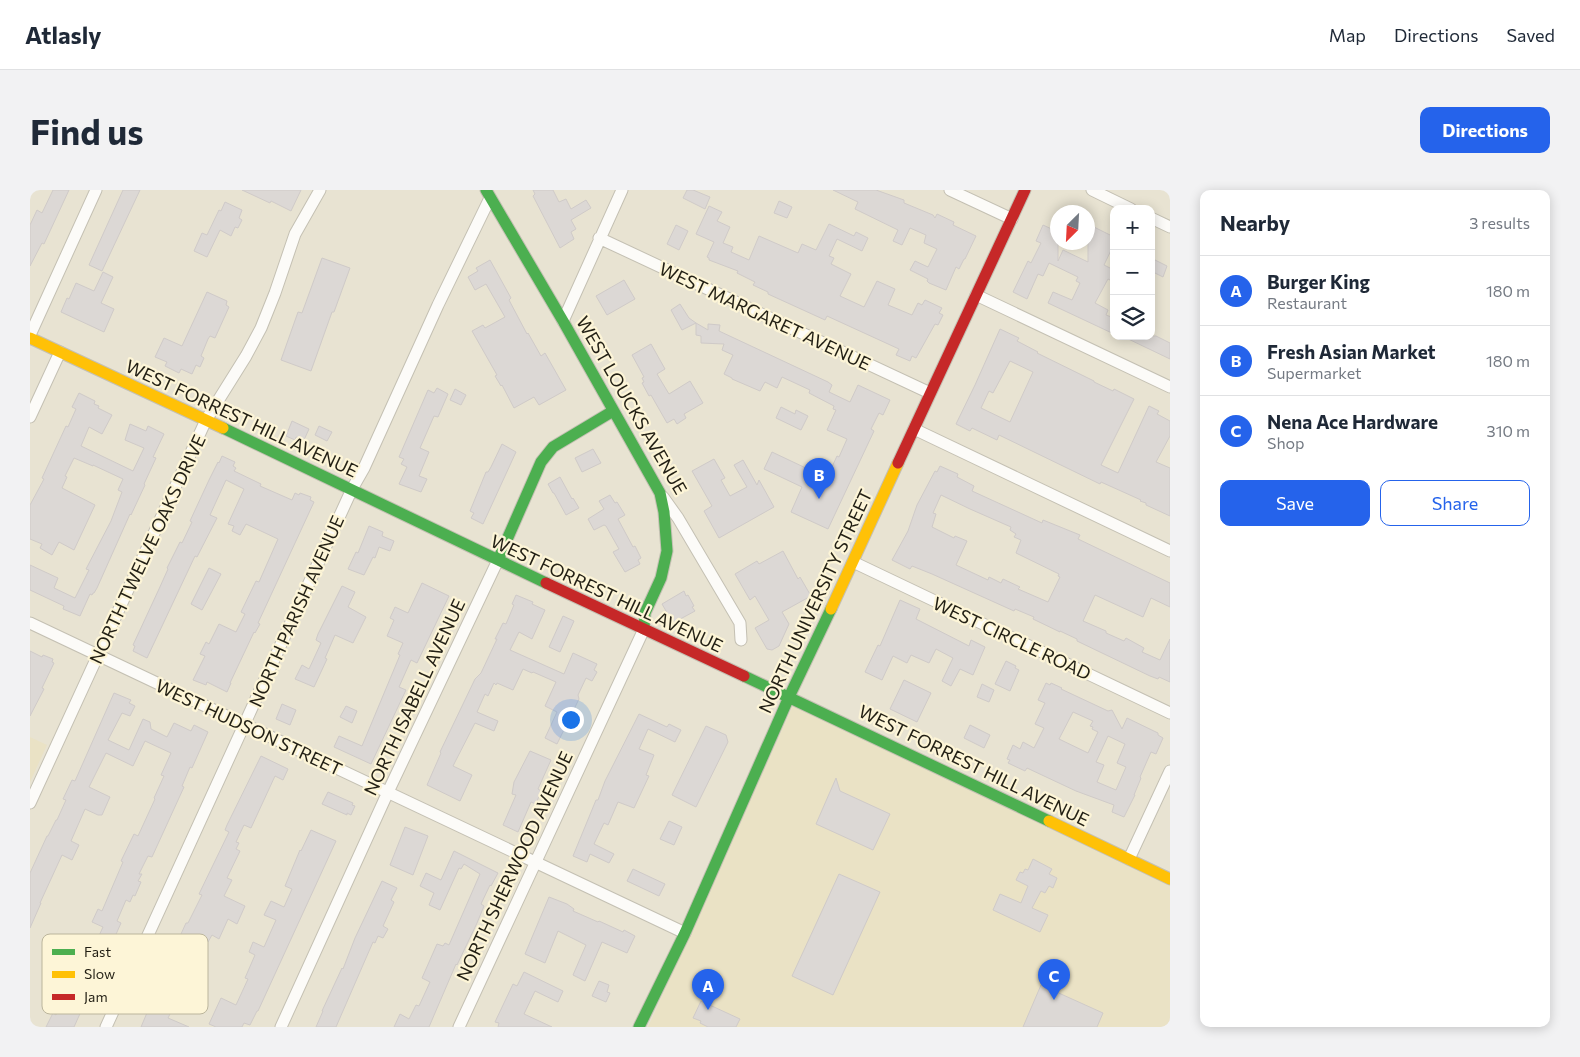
<!DOCTYPE html>
<html lang="en">
<head>
<meta charset="utf-8">
<style>
  body { margin:0; font-family:Commissioner,sans-serif; background:#f2f2f3; color:#1f2937 }
  .controls { position:absolute; right:15px; top:15px; display:grid; overflow:hidden; border-radius:10px; box-shadow:0 2px 12px #0003 }
  .controls button { width:45px; height:45px; display:grid; place-items:center; padding:0; border:0; border-bottom:1px solid #e0e1e3; background:#fff; color:#1f2937; font:25px sans-serif }
  .compass { position:absolute; left:1020px; top:15px; width:45px; height:45px; border-radius:50%; background:#fff; box-shadow:0 2px 12px #0003; rotate:204deg }
  .you { position:absolute; left:540px; top:529px; width:18px; height:18px; margin:-12px; border:4px solid #fff; border-radius:50%; background:#1a73e8; box-shadow:0 0 0 8px #1a73e833 }
  .badge { display:grid; place-items:center; width:32px; height:32px; border-radius:50%; background:#2563eb; color:#fff; font-size:16px; font-weight:700 }
  .pin { position:absolute; translate:-50% -41px; filter:drop-shadow(0 1px 2px #0008) }
  .pin::after { content:''; position:absolute; top:26px; width:18px; height:15px; background:inherit; clip-path:polygon(0 0,100% 0,50% 100%) }
  .list { margin:0; padding:0; list-style:none }
  h2 { display:flex; justify-content:space-between; align-items:center; height:65px; margin:0; padding:0 20px; font-size:21px }
  h2 small { font-size:16px; font-weight:400; color:#747a83 }
  .list li { display:grid; grid-template-columns:32px 1fr auto; gap:15px; align-items:center; box-sizing:border-box; height:70px; padding:0 20px; border-top:1px solid #e0e1e3 }
  .list b { display:block; font-size:19px; white-space:nowrap }
  .list p { margin:0; font-size:16px; white-space:nowrap; color:#747a83 }
  .list em { font-size:16px; font-style:normal; color:#747a83 }
  .actions { display:flex; gap:10px; padding:15px 20px }
  .actions a { flex:1; padding:11px 0; border:1px solid #2563eb; border-radius:10px; text-align:center; font-size:18px; color:#2563eb }
  .actions .main { background:#2563eb; color:#fff }
  .icon { flex:none; width:28px; height:28px; fill:none; stroke:currentColor; stroke-width:2; stroke-linecap:round; stroke-linejoin:round }
  .map { position:relative; flex:none; width:1140px; height:837px; overflow:hidden; border-radius:10px }
  header { display:flex; align-items:center; gap:30px; box-sizing:border-box; height:70px; padding:0 25px; background:#fff; border-bottom:1px solid #e0e1e3 }
  header strong { font-size:24px }
  nav { display:flex; gap:28px; margin-inline-start:auto; font-size:18px }
  .intro { display:flex; align-items:center; justify-content:space-between; box-sizing:border-box; height:120px; padding:0 30px }
  h1 { margin:0; font-size:35px }
  .button { padding:12px 22px; border-radius:10px; background:#2563eb; color:#fff; font-size:18px; font-weight:700 }
  main { display:flex; gap:30px; padding:0 30px }
  aside { flex:1; background:#fff; border-radius:10px; box-shadow:0 2px 12px #0003 }
  .map>svg:first-child { display:block }
</style>
</head>
<body>
<header>
<strong>Atlasly</strong>
<nav><a>Map</a><a>Directions</a><a>Saved</a></nav>
</header>
<div class="intro"><h1>Find us</h1><a class="button">Directions</a></div>
<main>
<div class="map">
<svg width="1140" height="837" viewBox="0 0 1140 837">
  <rect width="100%" height="100%" fill="#e8e3d2"/>
  <path fill="#eae2c5" d="M764,513l376,176v148h-522z
    M0,547l17,8 -17,37z"/>
  <path fill="#dcd8d5" stroke="#cfcac8" fill-rule="evenodd" d="M23,0h16l-25,54 -2,-1 -12,23v-41l7,-15 5,3z
    M93,0h17l-38,81 -13,-6z
    M212,0h59l-10,21 -20,-10 -1,2z
    M503,0h20l6,12 7,-3 5,10 15,-9 5,8 -20,12 5,9 -5,3 3,7 -14,9 -27,-52 2,-2z
    M657,0h6l17,7 -5,12 -22,-11z
    M803,0h43l28,10v3l29,12 2,3 2,-4 17,8 -1,3 23,11 -11,23h-1l-5,10 -3,-2 -10,23 -17,-7 -2,-2 1,-2 -18,-9 5,-9 13,6 9,-18 -13,-6 2,-8 -16,-7 -8,17 -9,-4 5,-11 -43,-21 3,-7z
    M749,11l13,6 -5,11 -13,-5z
    M195,12l17,8 -3,8 3,2 -4,8 -3,-1 -4,9 -11,-6 -13,27 -13,-6 8,-18 5,2 12,-25 2,1z
    M679,16l13,6 -5,9 13,6 -7,16 10,4 -2,5 18,8 10,-24 39,17 4,-9 14,6 13,-26 25,12 2,-4 12,6 -6,13 -25,-12 -8,17 5,2 -3,6 20,10 -11,22 24,11 13,-26 18,8 -7,16 24,10 6,-12 4,2 3,-5 17,8 -3,5 4,2 -5,10 -3,-1 -19,34 -4,-2 -2,5 -14,-6 3,-6 -72,-33 -2,4 -57,-26v-2l-15,-7 2,-3 -18,-9 1,-2 -29,-11v-2l-2,-1 7,-15 -18,-8z
    M1058,34l26,13v7l-10,21 10,5v4l-4,6 -2,-1 -13,24 13,7 -2,5 8,3v16l-66,-31 5,-11 19,8 8,-17 -4,-2 2,-4 -29,-14 -6,13 -5,-2 -11,25 -14,-7 15,-31 3,2 10,-20 -5,-2 7,-16 15,7v29l5,-11 25,12z
    M646,35l12,6 -9,19 -12,-6z
    M292,68l28,10 -16,44h-2l-21,59 -30,-11 17,-48 4,1z
    M1121,68l16,8 -4,11 -12,-6z
    M460,70l21,38 -2,2 18,34 1,-1 13,23 4,-3 21,37 -27,15 -5,-8 -20,11 -12,-23 -1,1 -6,-10 2,-1 -25,-44 11,-6 2,3 20,-11 -19,-33 -11,6 -7,-13 10,-6 -2,-3z
    M73,82l10,5 -12,26 13,6 -10,23 -43,-20 6,-14 2,1 7,-16 18,8z
    M594,90l11,19 -28,16 -11,-19z
    M177,102l20,9 -1,4 3,2 -14,31 -5,-2 -2,3 -7,17 3,2 -4,9 -4,-2 -4,9 -11,-5 -2,4 -14,-7 2,-4 -12,-5 9,-19 18,8z
    M650,114l9,14 7,5 -14,7 -11,-20z
    M666,133l12,7v-6l12,1 -1,6 109,51 4,3 -3,7 21,10 8,-17 32,15 -7,15 -4,-2 -8,16 3,2 -46,98 -37,-17 11,-25 -38,-18 8,-17 38,18 6,-10 15,9 6,-13 2,1 8,-18 -20,-9 9,-20 -3,-1 1,-3 -25,-13 1,-3 -28,-13 -5,11 -12,-6 -5,9 -28,-12v-1l-8,-4 9,-19 -11,-5 2,-6 -23,-1v-7l-5,-1z
    M970,139l19,9 -2,3 21,11 -1,1 57,28v1l19,9 1,-2 20,10 -33,66 17,8 31,-67 10,5 -2,3 13,7v15l-14,26 14,6v48l-24,-11v-2l-6,-2 1,-1 -40,-18 -1,2 -101,-49 -2,5 -25,-12 -2,3 -14,-7 19,-39zM980,171l23,11 -23,50 -29,-14 8,-17 4,2z
    M1092,146h34l14,7v16z
    M621,154l14,25 -8,5 12,20 21,-13 13,22 -19,11 2,4 -9,6 -3,-5 -7,4 -16,-28 -2,1 -7,-13 2,-1 -2,-4 2,-1 -12,-22z
    M407,198l11,6 -10,23 -4,-1 -14,32 9,4 -10,24 8,3 -6,13 -22,-8 8,-17 -6,-3 3,-5 -5,-2 29,-67 6,3z
    M425,199l11,6 -5,10 -11,-5z
    M49,203l16,8 -1,3 5,2 -1,2 14,7 -10,19 -13,-7 -8,19 52,25 11,-23 -19,-8 5,-16 16,7 2,-5 16,8 -11,23 3,1 -12,26 1,1 -14,30 -1,-1 -33,74 -3,5h-1l-1,2 -2,-1 -10,22 -17,-7 1,-3 -34,-16v-25l28,13 -4,10 21,10 14,-28 -3,-1 25,-48 11,-29 -4,-2 5,-11 -30,-14v1l-19,-8 -9,18 2,1 -5,11 33,17 -21,45 -15,-8 -7,13 -12,-7 2,-4 -12,-5v-34l14,-26 -2,-1 24,-52 2,1 8,-18 -4,-2z
    M751,217l14,7 1,-4 12,6 -7,14 -25,-12z
    M262,231l17,8 -5,11 -8,-3 -1,3 -9,-4z
    M289,236l13,6 -5,9 -12,-6z
    M472,254l14,8 -33,72 -12,-6 3,-5 -4,-2 16,-39h2l3,-5z
    M563,259l8,14 -19,9 -7,-14z
    M192,266l13,6 -2,4 3,2 -2,3 27,13 -1,2 32,14 3,-7 4,2 1,-2 11,4 -1,3 4,2 -56,121 2,1 -5,9 -1,-1 -24,51h1l-4,9 -20,-10 -1,3 -13,-5 12,-24 -5,-2 6,-12 3,2 10,-20 17,8 9,-18 -4,-2 15,-31 3,1 19,-43 -32,-15 -6,11 -8,-4 2,-5 -6,-2 16,-35 -18,-9 -16,35 7,3 -20,39 -2,-1 -48,102 -14,-7 2,-5 -2,-1 26,-56 9,-20 -1,-1 13,-26 2,1 10,-21 -2,-1 19,-41 9,-18 1,1z
    M684,269l11,19 -4,2 9,16 17,-9 -13,-22 9,-5 14,25 2,-5 15,27 -55,31 -15,-27 8,-5 -20,-35z
    M910,276l18,8 -1,3 17,9 -2,5 70,32 1,-3 37,15 -2,4 92,44v24l-19,-9 -8,19 -48,-22 -12,26 23,10v2l18,8 2,-3 18,10 -2,4 18,8 10,-21v43l-11,-5 -1,2 -8,-3 -73,-35v-2l-17,-8v1l-27,-13 1,-2 -19,-8 -1,2 -82,-37 -20,-8 -2,3 -18,-9 16,-29 9,-26 18,-34 2,1zM911,305l29,14 41,18 -1,3 6,4 -2,3 7,3 -5,13 43,21 -1,2 2,1 -12,25 -30,-13 2,-2 -17,-8 -2,4 -12,-6 -1,3 -32,-15 11,-24 -12,-5 -1,2 -22,-11 4,-13 -3,-1z
    M530,287l12,22 1,-1 6,10 -13,7 -12,-22h-1l-5,-9z
    M580,305l5,8 2,-1 8,13 -7,4 15,28 2,-1 6,12 -3,2 2,4 -15,8 -12,-20 6,-3 -13,-23 -2,-1 -10,5 -6,-11 16,-10 -5,-8z
    M339,336l14,6 -1,4 12,5 -4,10 -11,-4 -4,11 -2,-1 -9,18 -16,-6 8,-17 2,1z
    M753,361l15,28 2,-2 11,19 -29,16 7,12 -10,22 -7,4 -5,-1 -12,-21 14,-8 -14,-24 -5,4 -15,-26 22,-13 2,3z
    M179,378l12,6 -19,36 -11,-6z
    M392,393l27,13 -32,67 -6,-3 -12,27 7,3 -35,74 -37,-17 5,-11 23,10 38,-91 -2,-1 5,-11 -16,-7 7,-16 -4,-2 5,-11 13,6z
    M312,396l13,6 -7,15 18,10 -13,26 -18,-8 -10,23 2,1 -13,28 -19,-8 7,-14 7,4 12,-26 -5,-3 2,-6z
    M654,401l2,5 2,-1 6,11 -2,1 3,4 -22,12 -11,-19z
    M486,405l17,7 -1,2 13,6 -13,29 -13,-7 -9,18 54,24 9,-21 24,11 -3,6 3,2 -5,9 -6,-3 -8,17 1,4 -22,45 -12,-6 12,-26 -12,-6 11,-24 -23,-10 -1,1 -9,-4 -10,21 -16,-7 -1,2 -2,-2 -6,13 -3,-2 -8,18 21,9 -4,10 -19,-8 -22,43 19,9 -12,26 -33,-16 14,-32 -1,-1 35,-73 6,-6 16,-34h-2l8,-16 3,1 8,-19 -2,-1z
    M870,410l20,9 -4,10 53,27 2,-6 14,7 -12,28 -13,-6 -9,17 -9,-5 11,-23 -17,-9 -7,14 -18,-8 -4,8 -14,-7 -11,24 -17,-8 13,-27 2,1z
    M533,426l11,5 -14,31 -11,-5z
    M0,461l12,6 1,-2 10,4 -1,3 2,1 -12,25 2,1 -14,27z
    M976,471l10,5 -1,2 4,2 -9,21 -15,-7z
    M874,490l27,13 -14,29 -27,-13z
    M1016,493l4,2 1,-2 11,5 -1,1 47,22 4,-1 10,19 5,-11 31,15v2l5,3 -7,16 -5,-2 -11,25 1,1 -7,17h1l-11,22 -12,-5 2,-7 -38,-14 -49,-23 -2,3 -17,-8 2,-3 -3,-1 6,-14 7,4 3,-7 11,6 10,-20 -9,-4 10,-21 -7,-3zM1043,522l20,9 -3,5 3,1 -1,2 6,3 -10,21 -29,-14zM1078,546l17,8 -8,19 9,4 -10,23 -19,-8 7,-17 -8,-3z
    M952,494l12,6 -5,12 -12,-5z
    M84,503l17,7 -2,3 6,3 -5,10 -8,-3 -14,27 21,10 14,-31 7,3 1,7 16,8 7,-14 17,8 3,-6 14,7 -16,36 -2,-1 -8,19 2,1 -32,70 -4,-1 -9,18h3l-4,7 3,1 -6,14 -2,-1 -3,7 -4,-2 -9,21 4,2 -19,43 -2,-1 -9,21 1,1 -18,40h-28l7,-14 3,2 17,-37 4,2 9,-21 -5,-2 5,-9 6,3 11,-24 -11,-5 6,-13 4,2 21,-49 -2,-1 13,-27 4,2 17,-37 -1,-1 10,-22 -3,-1 10,-22 -26,-12 -12,25 -27,-13 -17,34 21,10 -8,18h-4l-13,-6 -14,32 8,4 -7,15 -10,-5 -22,48h1l-11,25v-55l17,-37h1l8,-16h1l9,-20 -3,-1 9,-19 3,1z
    M252,514l14,6 -6,15 -14,-6z
    M316,516l11,5 -5,12 -12,-6z
    M609,524l28,13 2,-3 12,6 -6,12 -27,-13 -9,20 15,6 -8,20 3,1 -15,32 -16,-6 -10,23 -4,-2 -10,21 20,10 -5,9 -19,-9 -3,8 -14,-6 23,-56h2l7,-19z
    M940,535l20,10 -6,13 -20,-10z
    M676,536l20,9 2,7 -32,65 -24,-12z
    M500,561l21,9 -13,29 3,2 -5,13 -5,-2 -13,30 -15,-7 13,-30 -4,-1 2,-12z
    M231,566l27,13 -5,11 -8,-4 -24,52 -7,-3 -8,17 3,1 -3,6 4,2 -13,27 5,2 -8,16 21,10 -8,18 -9,-5 -9,20 -7,-4 -4,7 -4,-2 -21,46 -3,-1 -11,26 2,1 -3,6 21,9h-48l30,-71 15,-33h2l14,-28 -3,-1 30,-62 -4,-2 2,-5z
    M806,588l4,13 50,23 -17,36 -57,-26z
    M298,602l25,11 -1,2 3,1 -4,9 -4,-2v2l-25,-11z
    M639,631l13,6 -8,18 -14,-6z
    M375,637l23,9 -15,39 -23,-10z
    M281,640l25,11 -78,170h-1l-7,14 -6,-2 -2,4h-26l-7,-3 12,-26 15,7 12,-26 -3,-1 10,-23 -6,-3 4,-10 11,5 12,-27 -12,-5 7,-14 13,6 8,-18 -7,-3 15,-36 1,1z
    M424,661l44,22 -7,13 -1,-1 -9,19 3,2 -7,17 -20,42 -1,-1 -27,63h-35l6,-13 9,5 7,-14 3,1 11,-24 -8,-4 15,-34 6,2 2,-3 4,2 31,-71 -16,-10 -3,5 -2,-1 -19,42 -11,-5 5,-12 -14,-7 6,-13 15,7z
    M1003,669l19,10 -3,5 8,4 -4,10 -4,-2 -4,7 -4,-2 -9,17 16,7 -8,17 -47,-22 7,-16 21,9 7,-17 -12,-6 4,-8 3,1 2,-4 3,1z
    M603,679l32,15 -6,12 -32,-15z
    M809,684l41,18 -47,103 -41,-19z
    M352,691l15,7 -6,12 3,2 -11,24 5,3 -5,9 -5,-2 -3,7 -2,-1 -37,85h-20l7,-16h-1l20,-43 1,1 12,-31z
    M519,707l18,7 7,5 -1,2 25,11 1,-1 24,11 1,-2 11,6 -8,17 -25,-11 -17,39 -12,-6 13,-30 -28,-14 -13,32 -20,-9z
    M494,782l39,19 -5,11 -23,-11 -11,23 28,13h-54l1,-4 -4,-1 18,-38 4,2z
    M569,791l10,4 -2,7 3,1 -4,9 -14,-6z
    M1011,795l62,28 -6,14h-74z
    M671,811l39,18 -4,8h-28l-8,-4 1,-2 -8,-3z"/>
  <g fill="none" stroke-linecap="round" stroke-linejoin="round">
    <defs>
      <path id="street" d="M920,0l62,29
        M1062,0l39,19
        M1121,28l19,9
        M569,48l331,155
        M946,105l194,92
        M533,131l59,-131
        M0,145l66,-145
        M0,227l30,-65
        M884,239l256,122
        M633,307l15,21 62,105 1,17
        M823,372l317,151
        M0,433l655,310
        M0,613l176,-383 40,-64 15,-28 14,-35 20,-59 25,-44
        M1099,669l41,-88
        M76,837l246,-538 12,-21 74,-163 52,-107
        M251,837l107,-235 110,-232
        M429,837l185,-398"/>
      <path id="fast" d="M456,0l77,131 97,172 4,19 3,39 -6,27 -16,35 -1,16
        M193,238l323,155
        M468,370l43,-98 12,-15 60,-36
        M714,486l305,145
        M609,837l46,-94 104,-236 42,-88"/>
      <path id="slow" d="M0,148l193,90
        M801,419l67,-146
        M1019,631l121,58"/>
      <path id="jam" d="M868,273l127,-273
        M516,393l198,93"/>
    </defs>
    <use href="#street" stroke="#c4c0b3" stroke-width="13"/>
    <use href="#fast" stroke="#c4c0b3" stroke-width="13"/>
    <use href="#slow" stroke="#c4c0b3" stroke-width="13"/>
    <use href="#jam" stroke="#c4c0b3" stroke-width="13"/>
    <use href="#street" stroke="#fcfbf8" stroke-width="11"/>
    <use href="#fast" stroke="#4caf50" stroke-width="11"/>
    <use href="#slow" stroke="#ffc107" stroke-width="11"/>
    <use href="#jam" stroke="#c62828" stroke-width="11"/>
  </g>
  <g text-anchor="middle" dominant-baseline="central" stroke-width="4.5" stroke-linejoin="round" paint-order="stroke">
    <g font-size="18" fill="#221f14" stroke="#fdf5d7">
      <text transform="translate(735 126) rotate(25)">WEST MARGARET AVENUE</text>
      <text transform="translate(602 215) rotate(60)">WEST LOUCKS AVENUE</text>
      <text transform="translate(212 228) rotate(25)">WEST FORREST HILL AVENUE</text>
      <text transform="translate(117 359) rotate(-65)">NORTH TWELVE OAKS DRIVE</text>
      <text transform="translate(577 403) rotate(25)">WEST FORREST HILL AVENUE</text>
      <text transform="translate(785 411) rotate(-65)">NORTH UNIVERSITY STREET</text>
      <text transform="translate(266 421) rotate(-66)">NORTH PARISH AVENUE</text>
      <text transform="translate(982 448) rotate(25)">WEST CIRCLE ROAD</text>
      <text transform="translate(384 507) rotate(-65)">NORTH ISABELL AVENUE</text>
      <text transform="translate(219 537) rotate(25)">WEST HUDSON STREET</text>
      <text transform="translate(944 575) rotate(26)">WEST FORREST HILL AVENUE</text>
      <text transform="translate(484 676) rotate(-65)">NORTH SHERWOOD AVENUE</text>
    </g>
  </g>
  <rect x="12" y="744" width="166" height="80" rx="8" fill="#fdf5d7" stroke="#bbb59c" stroke-width="1"/>
  <rect x="22" y="759" width="23" height="6" fill="#4caf50"/>
  <rect x="22" y="781" width="23" height="7" fill="#ffc107"/>
  <rect x="22" y="804" width="23" height="6" fill="#c62828"/>
  <g font-size="14" fill="#221f14">
    <text x="54" y="767">Fast</text>
    <text x="54" y="789">Slow</text>
    <text x="54" y="812">Jam</text>
  </g>
</svg>
<div class="controls">
<button>+</button>
<button>−</button>
<button><svg class="icon" aria-label="layers" viewBox="0 0 24 24"><path d="M12 4l9 5-9 5-9-5zM3 14l9 5 9-5"/></svg></button>
</div>
<svg class="compass" viewBox="-18 -18 36 36"><path d="M0-13l5 13h-10z" fill="#e53935"/><path d="M0 13l5-13h-10z" fill="#747a83"/></svg>
<div class="you"></div>
<div class="pin badge" style="left:678px;top:820px">A</div>
<div class="pin badge" style="left:789px;top:309px">B</div>
<div class="pin badge" style="left:1024px;top:810px">C</div>
</div>
<aside>
<h2>Nearby<small>3 results</small></h2>
<ul class="list">
<li><span class="badge">A</span><div><b>Burger King</b><p>Restaurant</p></div><em>180 m</em></li>
<li><span class="badge">B</span><div><b>Fresh Asian Market</b><p>Supermarket</p></div><em>180 m</em></li>
<li><span class="badge">C</span><div><b>Nena Ace Hardware</b><p>Shop</p></div><em>310 m</em></li>
</ul>
<div class="actions"><a class="main">Save</a><a>Share</a></div>
</aside>
</main>
</body>
</html>
